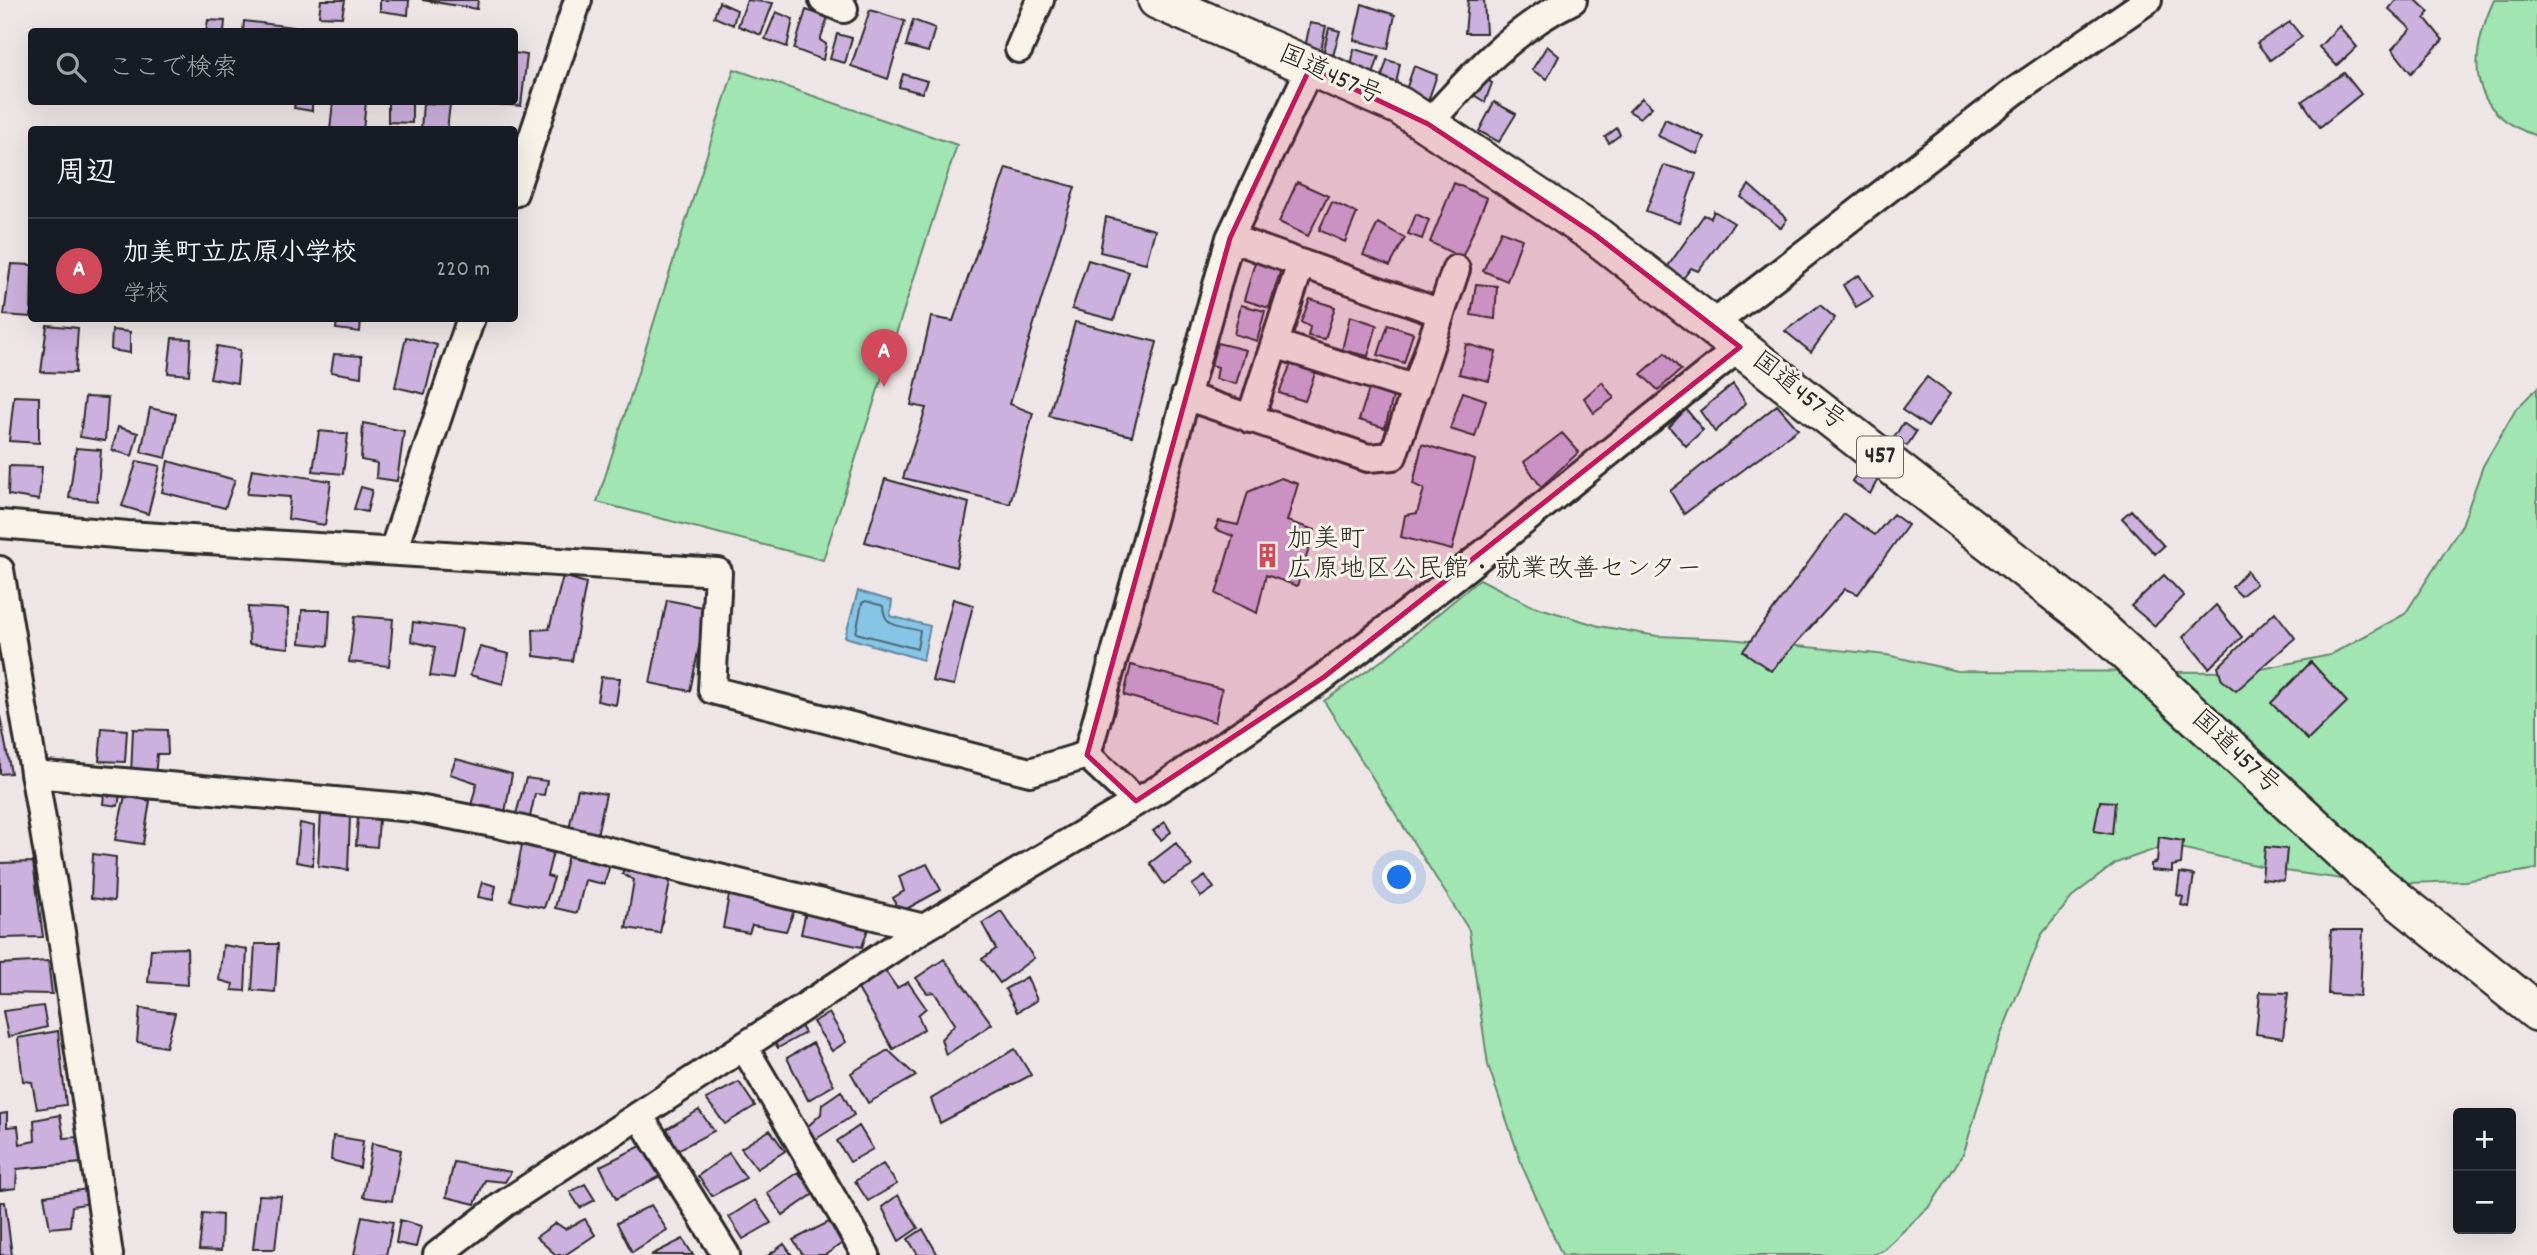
<!DOCTYPE html>
<html lang="ja">
<head>
<meta charset="utf-8">
<style>
  body { margin:0; font-family:Dekko,"Klee One",sans-serif; background:#242831; color:#f1f3f6 }
  .controls { position:absolute; right:21px; bottom:21px; display:grid; overflow:hidden; border-radius:7px; box-shadow:0 7px 28px #0002 }
  .controls button { width:63px; height:63px; display:grid; place-items:center; padding:0; border:0; border-bottom:2px solid #363941; background:#171b24; color:#f1f3f6; font:35px sans-serif }
  .you { position:absolute; left:1400px; top:878px; width:24px; height:24px; margin:-18px; border:5px solid #fff; border-radius:50%; background:#1a73e8; box-shadow:0 0 0 10px #1a73e833 }
  .badge { display:grid; place-items:center; width:46px; height:46px; border-radius:50%; background:#d1495b; color:#fff; font-size:23px; font-weight:700 }
  .pin { position:absolute; translate:-50% -58px; filter:drop-shadow(0 2px 4px #0008) }
  .pin::after { content:''; position:absolute; top:37px; width:24px; height:21px; background:inherit; clip-path:polygon(0 0,100% 0,50% 100%) }
  .list { margin:0; padding:0; list-style:none }
  h2 { display:flex; justify-content:space-between; align-items:center; height:91px; margin:0; padding:0 28px; font-size:30px }
  h2 small { font-size:23px; font-weight:400; color:#9ea1a6 }
  .list li { display:grid; grid-template-columns:46px 1fr auto; gap:21px; align-items:center; box-sizing:border-box; height:105px; padding:0 28px; border-top:2px solid #363941 }
  .list b { display:block; font-size:26px; white-space:nowrap }
  .list p { margin:0; font-size:23px; white-space:nowrap; color:#9ea1a6 }
  .list em { font-size:23px; font-style:normal; color:#9ea1a6 }
  .icon { flex:none; width:38px; height:38px; fill:none; stroke:currentColor; stroke-width:2; stroke-linecap:round; stroke-linejoin:round }
  .map { position:relative; flex:none; width:2537px; height:1255px; overflow:hidden }
  .search { position:absolute; background:#171b24; box-shadow:0 7px 28px #0002; left:28px; top:28px; width:490px; height:77px; display:flex; align-items:center; gap:18px; box-sizing:border-box; padding:0 24px; border-radius:7px; color:#9ea1a6; font-size:26px }
  .panel { position:absolute; background:#171b24; box-shadow:0 7px 28px #0002; left:28px; top:126px; width:490px; height:196px; border-radius:7px }
  .map>svg:first-child { display:block }
</style>
</head>
<body>
<div class="map">
<svg width="2537" height="1255" viewBox="0 0 2537 1255">
  <rect width="100%" height="100%" fill="#eee6e6"/>
  <filter id="ink" filterUnits="userSpaceOnUse"><feTurbulence type="fractalNoise" baseFrequency=".0143" numOctaves="2"/><feDisplacementMap in="SourceGraphic" scale="14" xChannelSelector="R" yChannelSelector="G"/><feConvolveMatrix kernelMatrix="1 2 1 2 8 2 1 2 1" color-interpolation-filters="sRGB"/></filter>
  <g filter="url(#ink)">
    <path fill="#a0e5b2" stroke="#66886e" stroke-width="2" d="M2494,0h43v136c-71,-23 -69,-79 -43,-136z
      M734,69l223,76 -134,415 -226,-58z
      M2537,388v481l-72,12 -88,3 -99,-14 -111,-25 -51,18 -42,32 -32,39 -45,110 -33,108 -33,53 -48,45 -11,5h-310l-39,-87 -35,-103 -19,-135 -145,-229 60,-42 96,-80 50,26 69,21 58,10 72,3 158,16 70,16 290,1 83,-17 75,-41 57,-89 21,-59 33,-57z"/>
    <path fill="#86c5e6" stroke="#62879b" stroke-width="2" d="M858,591l34,10 -2,15 40,10 -7,34 -78,-23z"/>
    <g fill="none" stroke-linecap="round" stroke-linejoin="round">
      <path stroke="#4f6976" stroke-width="2" d="M866,601l17,5c1,23 18,19 37,25l-3,18 -61,-16 6,-30z"/>
    </g>
    <path fill="#ccb0dd" stroke="#2b2b2b" stroke-width="2" d="M321,0h24l-3,17 -23,-1z
      M380,0h29l-1,15 -28,-4z
      M422,0h56l-1,9z
      M747,0l26,3 -12,32 -23,-9z
      M1468,0h16l2,33h-21z
      M2396,0h20l13,12 -4,6 18,22 -32,33 -19,-24 19,-20 -22,-20z
      M719,2l18,8 -4,15 -19,-8z
      M1362,4l33,11 -7,34 -34,-9z
      M806,10l22,7 -8,23 6,4 -3,16 -29,-11z
      M870,10l35,11 -17,58 -37,-13z
      M776,12l17,7 -6,28 -22,-8z
      M208,20l17,1 -1,11h-18z
      M913,20l22,8 -7,24 -22,-6z
      M244,21l50,6 -1,5h-50z
      M2290,22l12,15 -32,23 -13,-17z
      M1310,23l16,3 -5,24 -16,-2z
      M2339,26l18,21 -20,19 -18,-19z
      M1329,28l11,3 -7,25 -10,-2z
      M837,34l15,4 -7,25 -15,-4z
      M1547,46l12,10 -12,23 -15,-9z
      M1354,49l25,7 -6,19 -22,-7z
      M514,53l13,2 -6,51 -25,-2v-2h18z
      M1387,60l13,4 -4,20 -15,-5z
      M1414,66l23,9 -9,26 -23,-8z
      M2344,73l17,21 -41,33 -18,-26z
      M903,74l24,7 -5,12 -23,-6z
      M1480,76l12,7 -7,19 -16,-10z
      M1642,98l10,9 -12,11 -11,-7z
      M295,102h17v9l-18,-3z
      M333,102h33l-3,28h-33z
      M388,102h24v21l-24,-1z
      M1494,102l22,12 -17,28 -20,-11z
      M423,103l27,1 -3,26h-26z
      M1665,119l39,18 -7,17 -39,-18z
      M1617,128l3,7 -11,8 -4,-6z
      M1664,165l32,9 -17,49 -33,-12z
      M1006,168l69,19 -65,217 23,9 -23,91 -107,-26 23,-70 -15,-3 20,-88 22,4z
      M1297,182l31,14 -20,40 -29,-14z
      M1454,183l33,15 -25,60 -32,-16z
      M1749,185l38,34 -6,9 -40,-31z
      M1332,202l25,11 -12,29 -26,-12z
      M1714,211l20,12 -36,48 -7,-3 -9,12 -16,-11 38,-54 7,3z
      M1416,214l13,6 -7,19 -14,-5z
      M1106,217l49,13 -9,33 -46,-11z
      M1378,223l27,15 -15,28 -27,-11z
      M1501,231l21,8 -15,42 -24,-10z
      M1088,260l41,12 -15,48 -42,-11z
      M1255,262l26,7 -12,39 -25,-8z
      M11,264l21,1 -1,52 -27,-2z
      M1859,275l14,22 -17,10 -13,-22z
      M1476,284l21,2 -2,33 -24,-4z
      M1310,299l25,8 -10,32 -17,-3 2,-9 -9,-5z
      M1241,305l24,6 -8,30 -23,-7z
      M1820,305l15,13 -24,34 -26,-21z
      M1350,316l27,9 -9,31 -26,-6z
      M337,318h24l-1,14 -24,-3z
      M1075,322l82,20 -25,94 -83,-20z
      M47,325l31,3 -3,45 -34,-1z
      M1388,325l25,8 -9,30 -26,-8z
      M112,330l18,2v21l-19,-3z
      M406,337l31,8 -12,49 -30,-7z
      M172,338l19,1 -2,36 -21,-2z
      M1217,343l29,7 -10,34 -20,-5 2,-12 -7,-2z
      M1466,344l30,8 -7,29 -30,-7z
      M217,346l23,4 -3,33 -27,-5z
      M1665,353l16,17 -23,20 -17,-16z
      M334,354l28,2 -1,21 -30,-5z
      M1292,361l24,10 -11,30 -26,-8z
      M1927,377l23,17 -22,33 -26,-17z
      M1602,382l12,16 -20,15 -10,-15z
      M1733,384l13,19 -31,29 -15,-21z
      M1369,389l24,8 -8,31 -26,-8z
      M1463,392l23,8 -11,37 -25,-8z
      M14,396l25,1v46l-30,-2z
      M85,397l23,1 -3,43 -25,-4z
      M1777,405l21,24 -114,85 -14,-23z
      M150,408l26,6 -10,44 -25,-6z
      M1686,409l17,21 -17,16 -17,-19z
      M363,423l41,8 -7,50 -21,-3 1,-15 -16,-3z
      M1903,423l13,9 -9,14 -13,-8z
      M118,427l20,6 -6,23 -20,-6z
      M319,431l29,3 -5,40 -30,-3z
      M1562,433l17,19 -38,35 -17,-25z
      M1422,444l53,16 -23,90 -51,-13 4,-22 12,-2 7,-24 -11,-5z
      M76,448l25,2 -4,51 -28,-3z
      M137,461l23,5 -12,48 -26,-8z
      M168,461l67,19 -10,28 -63,-16z
      M9,466l33,1 -3,33 -31,-5z
      M1862,466l16,13 -8,15 -18,-13z
      M252,469l79,12 -6,44 -37,-6 2,-22 -43,-3z
      M1281,478l17,6 -11,37 28,9 -18,56 -31,-11 -9,38 -41,-19 17,-58 -18,-7 4,-8 19,4 10,-33z
      M885,479l84,24 -13,64 -91,-25z
      M361,487l11,3 -5,22 -13,-3z
      M2131,510l33,36 -9,8 -33,-36z
      M1844,514l31,21 18,-21 15,11 -50,69 -13,-5 -74,82 -28,-20z
      M2247,571l9,13 -15,12 -9,-9z
      M2164,575l20,21 -29,30 -24,-20z
      M563,576l23,7 -14,78 -38,-5 -1,-26 16,-1z
      M953,599l20,6 -19,80 -22,-4z
      M667,600l40,8 -17,83 -40,-8z
      M2216,605l26,32 -33,31 -26,-31z
      M248,607l40,2 1,39 -40,-4z
      M302,610h28l-2,36 -28,-3z
      M2275,612l20,26 -59,53 -14,-11 -4,-13z
      M355,616l38,3 -4,47 -40,-4z
      M413,622l49,7 -9,50 -23,-3 5,-29 -24,-6z
      M480,647l29,7 -6,30 -33,-9z
      M2311,662l36,40 -39,38 -37,-37z
      M1131,665l91,24 -7,33 -91,-27z
      M601,677l19,1 -4,27 -19,-4z
      M0,716l11,57 -11,1z
      M102,728l25,2 -2,32 -26,-1z
      M133,729l34,1 1,24h-11l-2,24 -24,-2z
      M456,759l56,15 -8,44 -34,-9 7,-26 -27,-9z
      M526,778l21,3 -3,14 -9,-1 -5,23 -14,-3z
      M578,789l28,5 -11,50 -28,-7z
      M104,794l16,1 -2,11 -15,-2z
      M125,796l25,5 -7,43 -28,-4z
      M2100,801l15,1 -3,32 -18,-3z
      M321,812l29,4 -2,54 -30,-4z
      M358,817l21,2 -2,28 -21,-2z
      M1165,822l6,10 -10,8 -8,-9z
      M300,823l14,3 -1,39 -17,-3z
      M2159,837l24,4 -2,23 -9,2v6l-21,-2v-6l6,-2z
      M1176,843l16,23 -28,18 -14,-21z
      M522,845l31,7 -6,24 7,2 -10,30 -33,-7z
      M2265,847l22,2 -3,32 -22,-2z
      M93,854l23,3 -2,44 -23,-3z
      M568,855l42,10 -6,19 -19,-4 -8,33 -22,-5z
      M33,862l10,75 -43,1v-75z
      M927,864l14,26 -42,23 -6,-15 11,-7 -5,-15z
      M625,866l46,11 -11,56 -34,-5 8,-48 -12,-6z
      M2180,873l14,2 -5,32 -8,-2 2,-8 -6,-2z
      M1205,876l9,12 -13,9 -9,-12z
      M482,882l14,4 -3,14 -15,-3z
      M729,895l65,16 -8,20 -34,-6 -3,8 -26,-5z
      M806,911l62,18 -6,18 -61,-13z
      M1001,911l33,47 -34,25 -18,-24 14,-10 -14,-26z
      M2331,930h32l-3,66 -32,-2z
      M255,944h23l-3,48 -23,-2z
      M223,945l24,4 -2,42 -13,-1 1,-6 -14,-4z
      M187,948l1,37 -40,-3 3,-33z
      M944,959l48,65 -46,31 -5,-16 14,-15 -21,-32 -7,1 -11,-15z
      M48,961l4,33 -52,-1v-29z
      M884,969l13,19 11,-6 18,26 -8,7 6,14 -31,20 -35,-60z
      M1027,977l10,23 -20,12 -12,-23z
      M2260,992l28,1 -5,45 -27,-4z
      M43,1006l4,21 -39,10 -5,-26z
      M140,1008l35,5 -9,34 -29,-5z
      M829,1013l17,29 -14,9 -19,-29z
      M799,1023l6,10 -27,15 -5,-8z
      M58,1031l8,74 -29,4 -5,-27 -9,-1 -5,-43z
      M813,1043l21,42 -26,15 -21,-42z
      M1015,1049l16,26 -91,48 -9,-24z
      M888,1050l28,26 -48,27 -17,-30z
      M739,1082l16,24 -30,18 -19,-25z
      M841,1091l13,24 -41,26 -8,-12 16,-15 1,-10z
      M699,1110l15,21 -36,19 -11,-21z
      M7,1113v14l11,-1 2,18 15,-3 -1,-21 26,-5 4,23 14,-1 4,26 -65,6 -1,19 -16,2v-76z
      M859,1126l14,23 -23,13 -13,-21z
      M770,1130l15,21 -28,18 -16,-21z
      M333,1136l30,5 -3,27 -29,-8z
      M372,1143l29,7 -9,51 -29,-4z
      M641,1146l19,30 -44,23 -16,-33z
      M729,1153l17,25 -34,18 -14,-20z
      M454,1162l57,10 -6,10 -20,-2 -10,24 -29,-7z
      M883,1164l14,20 -29,17 -13,-20z
      M798,1172l17,21 -32,22 -16,-22z
      M585,1184l10,16 -15,8 -10,-16z
      M86,1189l5,14 -19,3 -2,20 -20,2 -6,-32z
      M259,1195l22,1 -6,53h-22z
      M898,1195l20,33 -19,13 -17,-34z
      M755,1200l16,23 -28,16 -14,-22z
      M0,1202h5l7,53h-12z
      M651,1205l16,25 -35,22 -15,-29z
      M203,1213l19,2 -1,36 -22,-1z
      M362,1216l31,6 -7,33h-32z
      M585,1219l10,16 -30,20h-9l-20,-18 20,-14 9,6z
      M400,1220l21,6 -5,21 -20,-4z
      M829,1222l15,20 -19,13h-22l-10,-15z
      M923,1229l15,26h-20l-10,-16z
      M683,1239l10,16h-42z
      M784,1244l8,11h-23z"/>
    <g fill="none" stroke-linecap="round" stroke-linejoin="round">
      <defs>
        <path id="minor" d="M823,0l21,9
          M1019,49l21,-49
          M1428,124c43,-48 86,-96 145,-124
          M514,193l64,-193
          M1230,238l211,75
          M1712,325l303,-234 133,-91
          M1275,344l141,45
          M1185,396l183,62 25,-2 63,-187
          M1250,419l51,-156
          M0,524l127,11 591,37 -6,118 318,82 57,-17
          M393,551l78,-233
          M0,570l63,374 46,311
          M34,774l379,34 85,16 426,104
          M1136,801l-49,-46 143,-517 80,-170
          M744,1047l122,208
          M639,1115l87,140
          M437,1255l67,-51 420,-276 241,-143 159,-108 128,-98 288,-232"/>
        <path id="highway" d="M1157,0l243,106 194,128 500,389 280,258 163,131"/>
      </defs>
      <use href="#minor" stroke="#2b2b2b" stroke-width="32"/>
      <use href="#highway" stroke="#2b2b2b" stroke-width="42"/>
      <use href="#minor" stroke="#f7f3e8" stroke-width="26"/>
      <use href="#highway" stroke="#f7f3e8" stroke-width="37"/>
    </g>
  </g>
  <path fill="#c2185b" fill-opacity="0.2" stroke="#c2185b" stroke-width="5" stroke-linejoin="round" d="M1310,68l118,56 166,110 146,113 -416,330 -188,124 -49,-46 143,-517z"/>
  <defs>
    <symbol id="building-bare" viewBox="-9 -9 18 18"><path d="M-4-6H4V6H1V3H-1V6H-4ZM-2.5-4.3h1.7v1.8h-1.7ZM.8-4.3h1.7v1.8H.8ZM-2.5-1h1.7V.8h-1.7ZM.8-1h1.7V.8H.8Z" fill="#d1495b" stroke="#f7f3e8" stroke-width="2.5" paint-order="stroke"/></symbol>
  </defs>
  <g fill-rule="evenodd">
    <use href="#building-bare" x="1250" y="538" width="35" height="35"/>
  </g>
  <g text-anchor="middle" dominant-baseline="central" stroke-width="6" stroke-linejoin="round" paint-order="stroke">
    <rect fill="#f7f3e8" stroke="#686764" stroke-width="2" x="1857" y="436.5" width="46" height="41" rx="5"/>
    <g font-size="24" font-weight="bold" fill="#2b2b2b">
      <text x="1880" y="457">457</text>
    </g>
    <g font-size="26" fill="#2b2b2b" stroke="#f7f3e8">
      <text transform="translate(1330 76) rotate(24)">国道457号</text>
      <text transform="translate(1798 392) rotate(38)">国道457号</text>
      <text transform="translate(2235 753) rotate(43)">国道457号</text>
    </g>
    <g font-size="26" fill="#2b2b2b" stroke="#f7f3e8" text-anchor="start">
      <text x="1287" y="540">加美町<tspan x="1287" dy="30">広原地区公民館・就業改善センター</tspan></text>
    </g>
  </g>
</svg>
<div class="controls">
<button>+</button>
<button>−</button>
</div>
<div class="you"></div>
<div class="pin badge" style="left:884px;top:387px">A</div>
<div class="search"><svg class="icon" aria-label="search" viewBox="0 0 24 24"><circle cx="10" cy="10" r="6"/><path d="M15 15l6 6"/></svg>ここで検索</div>
<section class="panel">
<h2>周辺<small></small></h2>
<ul class="list">
<li><span class="badge">A</span><div><b>加美町立広原小学校</b><p>学校</p></div><em>220 m</em></li>
</ul>
</section>
</div>
</body>
</html>
